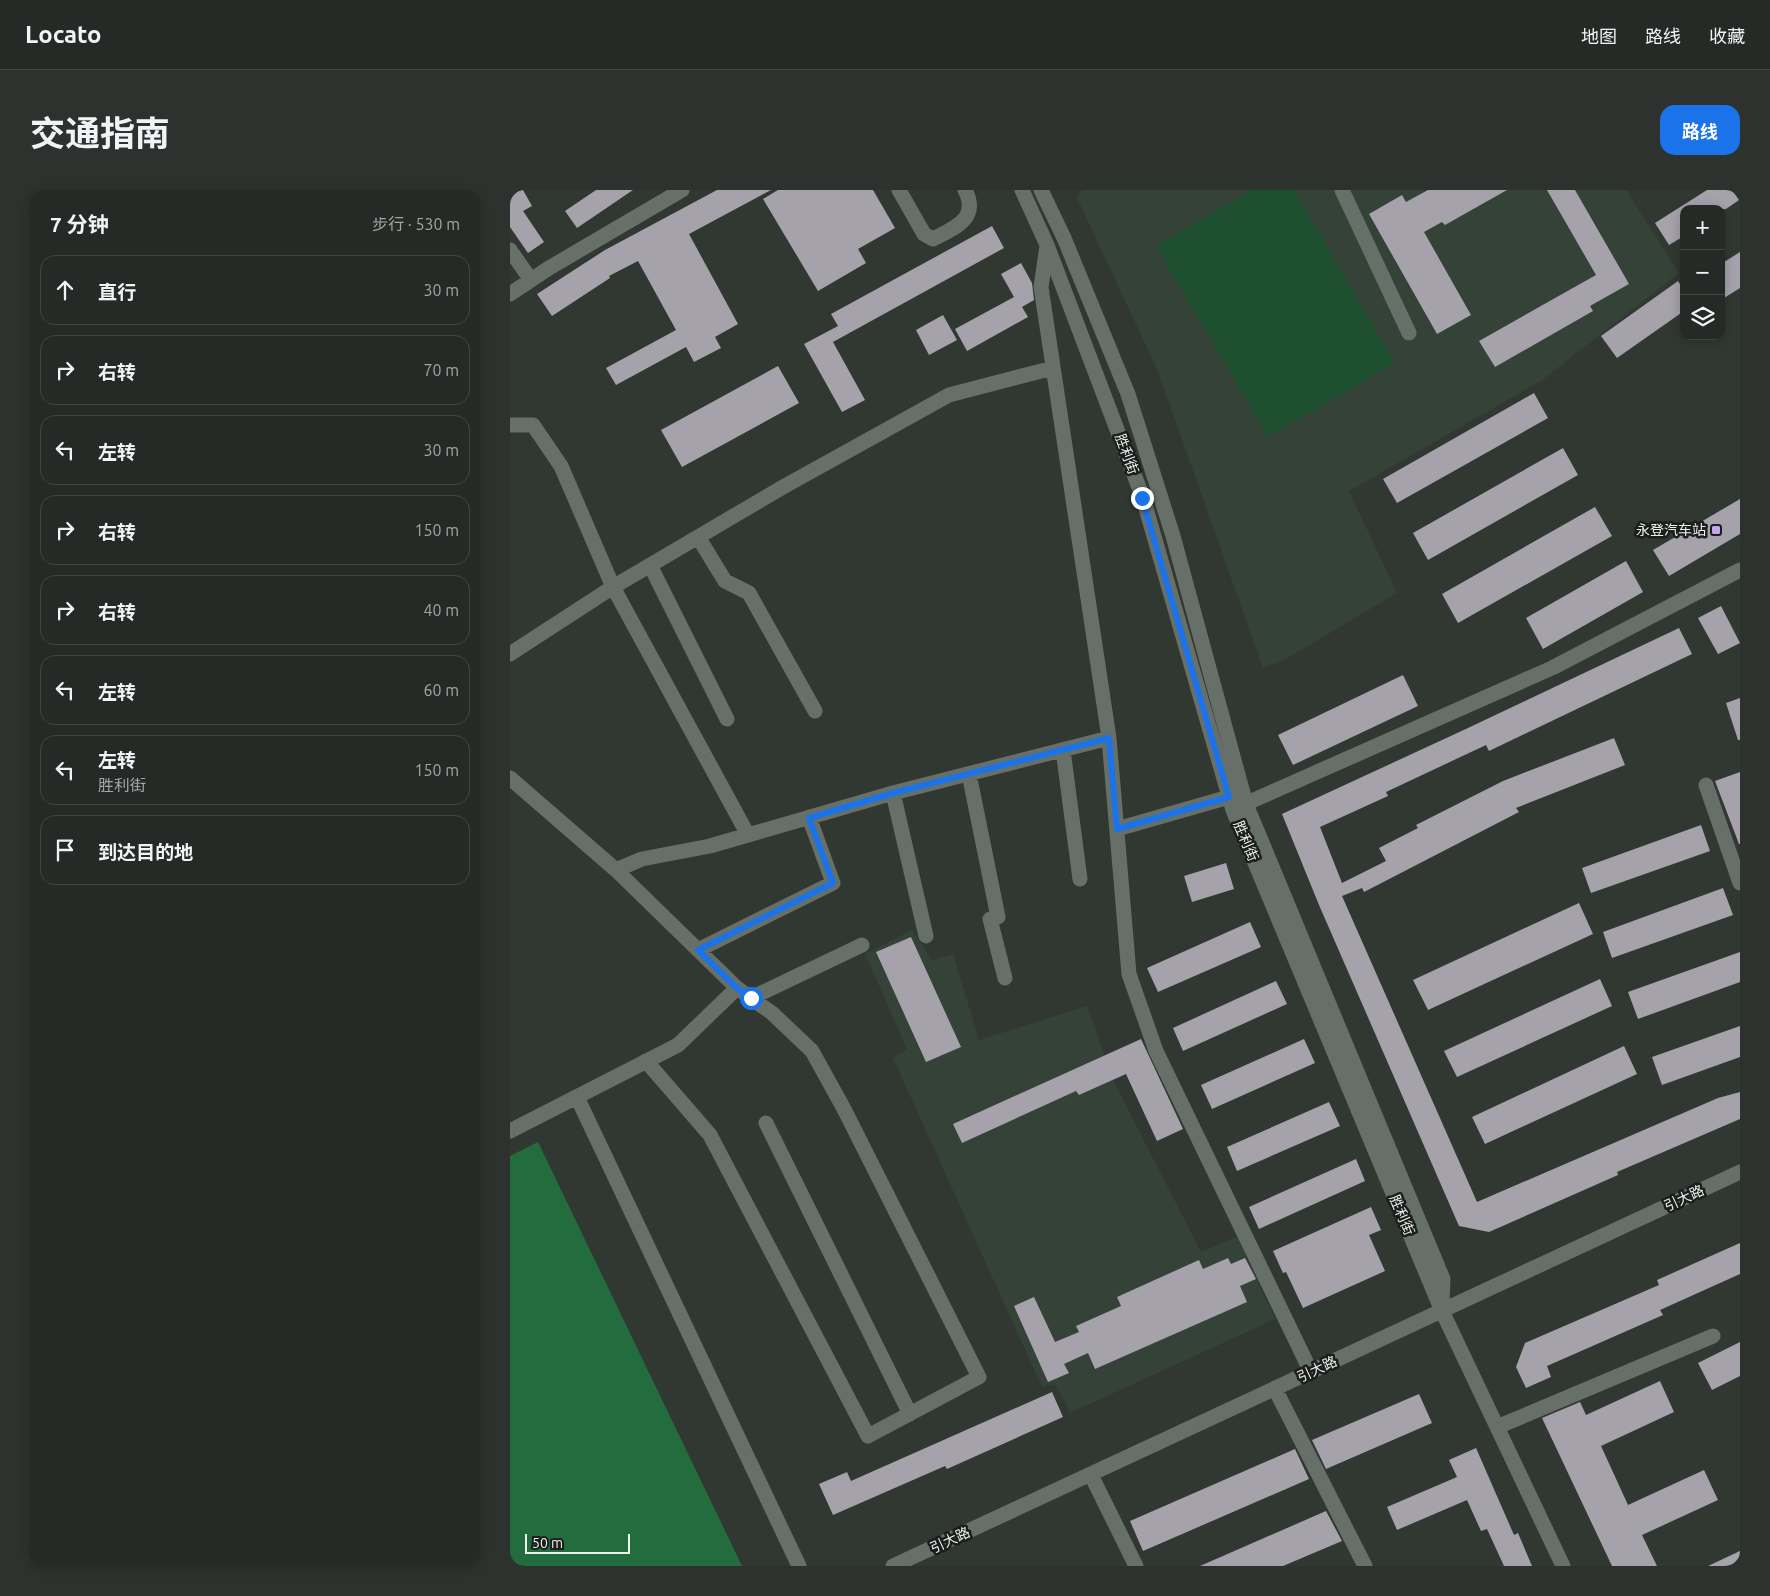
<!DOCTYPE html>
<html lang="zh">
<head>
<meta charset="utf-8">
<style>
  body { margin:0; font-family:Ubuntu,"Noto Sans SC",sans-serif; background:#2d322e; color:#f1f3f6 }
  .controls { position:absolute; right:15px; top:15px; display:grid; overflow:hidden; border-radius:10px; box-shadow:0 2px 12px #0003 }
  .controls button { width:45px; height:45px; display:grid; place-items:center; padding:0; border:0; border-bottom:1px solid #424643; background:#252a26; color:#f1f3f6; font:25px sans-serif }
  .scale { position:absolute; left:15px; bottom:12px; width:105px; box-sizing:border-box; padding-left:5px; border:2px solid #ecf1ed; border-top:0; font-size:14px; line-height:18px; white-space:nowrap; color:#ecf1ed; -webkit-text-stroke:4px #1b1e1c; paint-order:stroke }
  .stop { position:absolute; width:15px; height:15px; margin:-11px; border:4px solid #1a73e8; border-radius:50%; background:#fff }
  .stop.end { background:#1a73e8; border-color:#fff; box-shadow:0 1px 5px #0008 }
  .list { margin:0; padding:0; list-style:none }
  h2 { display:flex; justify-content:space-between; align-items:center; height:65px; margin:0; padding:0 20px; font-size:21px }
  h2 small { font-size:16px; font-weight:400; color:#a3a7a7 }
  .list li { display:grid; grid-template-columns:32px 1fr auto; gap:15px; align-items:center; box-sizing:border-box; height:70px; margin:0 10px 10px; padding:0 10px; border:1px solid #424643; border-radius:15px }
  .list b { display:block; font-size:19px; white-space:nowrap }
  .list p { margin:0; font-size:16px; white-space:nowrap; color:#a3a7a7 }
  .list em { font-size:16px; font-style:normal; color:#a3a7a7 }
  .icon { flex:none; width:28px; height:28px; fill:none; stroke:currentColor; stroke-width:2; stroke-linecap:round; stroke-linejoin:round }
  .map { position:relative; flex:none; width:1230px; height:1376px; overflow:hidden; border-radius:15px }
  header { display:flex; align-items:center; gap:30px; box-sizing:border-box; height:70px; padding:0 25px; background:#252a26; border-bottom:1px solid #424643 }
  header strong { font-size:24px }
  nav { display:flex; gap:28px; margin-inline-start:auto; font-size:18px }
  .intro { display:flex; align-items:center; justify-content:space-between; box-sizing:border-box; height:120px; padding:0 30px }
  h1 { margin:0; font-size:35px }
  .button { padding:12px 22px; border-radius:15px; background:#1a73e8; color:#fff; font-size:18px; font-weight:700 }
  main { display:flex; gap:30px; padding:0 30px }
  aside { flex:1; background:#252a26; border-radius:15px; box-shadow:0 2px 12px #0003 }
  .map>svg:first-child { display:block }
</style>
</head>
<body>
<header>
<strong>Locato</strong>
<nav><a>地图</a><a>路线</a><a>收藏</a></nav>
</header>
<div class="intro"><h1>交通指南</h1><a class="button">路线</a></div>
<main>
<aside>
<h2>7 分钟<small>步行 · 530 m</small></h2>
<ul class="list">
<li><svg class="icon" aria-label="ahead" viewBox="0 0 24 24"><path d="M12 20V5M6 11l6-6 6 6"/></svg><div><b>直行</b></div><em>30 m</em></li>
<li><svg class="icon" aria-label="right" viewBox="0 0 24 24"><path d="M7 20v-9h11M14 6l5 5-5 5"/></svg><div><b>右转</b></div><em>70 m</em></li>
<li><svg class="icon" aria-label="left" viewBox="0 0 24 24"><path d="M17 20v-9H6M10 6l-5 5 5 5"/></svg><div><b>左转</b></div><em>30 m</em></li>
<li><svg class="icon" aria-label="right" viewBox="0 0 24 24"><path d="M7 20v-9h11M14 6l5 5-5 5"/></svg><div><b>右转</b></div><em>150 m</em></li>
<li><svg class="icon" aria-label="right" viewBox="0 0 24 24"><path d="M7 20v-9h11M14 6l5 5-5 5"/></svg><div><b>右转</b></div><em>40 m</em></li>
<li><svg class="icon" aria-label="left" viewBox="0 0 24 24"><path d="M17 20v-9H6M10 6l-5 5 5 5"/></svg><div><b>左转</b></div><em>60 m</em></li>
<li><svg class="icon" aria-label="left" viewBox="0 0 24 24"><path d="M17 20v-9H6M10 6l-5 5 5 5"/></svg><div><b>左转</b><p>胜利街</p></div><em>150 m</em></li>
<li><svg class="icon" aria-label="arrive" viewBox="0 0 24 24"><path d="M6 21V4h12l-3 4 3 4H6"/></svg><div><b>到达目的地</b></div></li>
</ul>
</aside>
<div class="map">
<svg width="1230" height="1376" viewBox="0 0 1230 1376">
  <rect width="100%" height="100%" fill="#313832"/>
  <path fill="#354238" d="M572,0h544l53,83 -138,108 -192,110 48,102 -111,66 -23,9 -106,-299 -80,-171z
    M402,740l20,30 21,-6 26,86 108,-34 27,76 87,170 36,-15 38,82 -205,94 -15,-29 -13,3 -149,-329 14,-9 -42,-95z"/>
  <path fill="#1d4e2e" d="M742,0h42l101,173 -127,74 -112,-191z"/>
  <path fill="#236c3e" d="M28,952l204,424h-232v-410z"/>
  <path fill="#a6a2ac" d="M0,0h13l9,16 -9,5 21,31 -16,11 -18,-26z
    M86,0h37l-56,38 -12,-17z
    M207,0h54l-82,44 49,90 -23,13 6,11 -27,14 -8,-15 -70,38 -10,-17 70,-38 -38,-69 -29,15 1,2 -58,38 -15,-22 68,-44z
    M268,0h95l22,38 -37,21 8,14 -48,28 -55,-92z
    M918,0h79l-62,35 -3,-3 -18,10 47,83 -34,19 -68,-120 33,-19 4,7z
    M1037,0h28l54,94 -39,22 3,5 -98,56 -16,-26 117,-66z
    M1197,0h25l7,10 -13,9h-42v27l-15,9 -14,-22z
    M482,36l12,22 -171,94 32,58 -23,12 -38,-68 34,-18 -7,-12z
    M1230,62v36l-19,12v-36z
    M511,73l11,20 2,17 -12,7 6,10 -61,34 -12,-22 59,-32 -13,-23z
    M1168,91l6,9v21l-67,47 -16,-22z
    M433,125l14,25 -28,15 -13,-25z
    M268,176l21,37 -117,64 -21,-37z
    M1024,203l14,25 -151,85 -14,-24z
    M1053,258l15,27 -150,85 -15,-27z
    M1230,309v35l-71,42 -16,-26z
    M1085,317l17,29 -154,87 -16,-29z
    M1116,371l17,31 -100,57 -17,-31z
    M1211,416l19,37 -22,11 -20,-36z
    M1169,438l13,26 -203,97 -3,-6 -100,47 2,4 -68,31 22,56 44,-22 -7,-13 39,-20 -2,-3 87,-44 111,-43 11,27 -109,43 3,4 -155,80 -2,-4 -20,8 135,306 241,-104 22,-6v27l-123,53 1,3 -129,57 -30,-6 -140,-321 -37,-91 186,-86z
    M893,485l15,31 -125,59 -15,-30z
    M1230,508v42h-2l-12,-37z
    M1230,582v72h-1l-24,-63z
    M1191,635l9,26 -119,42 -9,-25z
    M716,673l8,26 -42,13 -8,-26z
    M1213,698l10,27 -121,43 -9,-26z
    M1069,713l14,31 -165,76 -15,-30z
    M740,732l11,25 -103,45 -11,-24z
    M401,747l50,110 -35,15 -50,-110z
    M1230,762v30l-102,37 -10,-27z
    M1090,789l12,27 -155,71 -13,-26z
    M766,791l11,23 -104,47 -10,-23z
    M1230,836v31l-78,28 -10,-28z
    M631,849l42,90 -26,12 -31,-67 -47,21 -3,-4 -114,52 -9,-19z
    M794,849l11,24 -103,46 -11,-24z
    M1114,856l13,28 -152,70 -13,-27z
    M819,912l11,24 -103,45 -10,-24z
    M846,969l9,22 -106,48 -10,-22z
    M861,1017l10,23 -12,5 16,36 -82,37 -17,-36 -3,1 -10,-22z
    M1230,1053v31l-80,36 3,5 -116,51 4,11 -25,11 -10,-21 9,-24 134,-58 -2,-5z
    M718,1068l3,6 14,-6 11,21 -16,7 7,16 -152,67 -7,-16 -24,11 5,9 -21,9 -34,-76 20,-9 21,45 24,-10 -3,-6 45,-20 -4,-9 82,-37 4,9z
    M1230,1152v34l-28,14 -14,-27z
    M1150,1191l14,31 -73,34 27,59 76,-35 14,30 -76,35 15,31h-45l-70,-148 38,-16 6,13z
    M542,1202l11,25 -116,52 -2,-3 -112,49 -14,-31 28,-12 4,9z
    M909,1204l13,29 -106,46 -14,-29z
    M966,1258l38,87 4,-2 14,33h-28l-17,-37 -6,2 -14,-31 -70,30 -10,-23 70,-30 -8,-17z
    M785,1259l14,30 -166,72 -13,-30z
    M816,1321l16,30 -59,25h-83z
    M1230,1361v15h-32z"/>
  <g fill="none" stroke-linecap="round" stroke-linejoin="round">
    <path stroke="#676f69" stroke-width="15" d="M389,0l25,44 9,5c21,-11 47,-20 32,-49
      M512,0l25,55 96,253 90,312 209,501 121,255
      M531,0l23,48 64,156 45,142 73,268 197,475 -1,25
      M832,0l67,143
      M537,56l-6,41 68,451 20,236 27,77 155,321
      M0,60l21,30
      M0,104l39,-26 133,-78
      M0,235h23l28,41 52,121 135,248
      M188,347l27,44 24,12 66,118
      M140,375l77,154
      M0,464l103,-67 170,-100 166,-92 104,-27
      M553,560l17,129
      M459,584l29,143 -8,2 15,59
      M0,588l106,92 121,118 -59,57 -168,86
      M1196,595l34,98
      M383,603l33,143
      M728,617l314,-139 188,-98
      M607,639l112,-32
      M106,680l26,-11 68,-13 183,-53 216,-55
      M188,760l135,-67 -24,-66
      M241,808l111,-53
      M136,871l64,74 158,301 111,-59 -135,-268 -32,-58 -40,-38 -35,-25
      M67,907l222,469
      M256,933l144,291
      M765,1199l90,177
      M987,1237l216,-91
      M581,1285l45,91
      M383,1376l847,-394"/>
  </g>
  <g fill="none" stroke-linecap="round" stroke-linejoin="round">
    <path stroke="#1a73e8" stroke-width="6" d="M241,808l-14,-10 -39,-38 135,-67 -24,-65 84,-25 216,-55 8,91 112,-32 -87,-299"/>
  </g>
  <rect fill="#c6a6f0" stroke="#1b1e1c" stroke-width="2" x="1201" y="335" width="10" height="10" rx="2.5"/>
  <g text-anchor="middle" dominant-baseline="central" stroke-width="5" stroke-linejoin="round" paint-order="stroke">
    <g font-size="14" fill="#ecf1ed" stroke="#1b1e1c">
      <text transform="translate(617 264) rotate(70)">胜利街</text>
      <text transform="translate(736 651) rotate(67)">胜利街</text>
      <text transform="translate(1174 1008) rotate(-25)">引大路</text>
      <text transform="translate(892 1025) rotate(67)">胜利街</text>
      <text transform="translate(807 1179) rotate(-25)">引大路</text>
      <text transform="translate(440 1350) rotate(-25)">引大路</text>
    </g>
    <g font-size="14" fill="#ecf1ed" stroke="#1b1e1c" text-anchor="end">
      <text x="1196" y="340">永登汽车站</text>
    </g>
  </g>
</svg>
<div class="controls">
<button>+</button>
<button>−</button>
<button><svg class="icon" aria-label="layers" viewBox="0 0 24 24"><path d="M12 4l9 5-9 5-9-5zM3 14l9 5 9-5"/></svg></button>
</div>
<div class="scale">50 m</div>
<div class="stop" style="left:241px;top:808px"></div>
<div class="stop end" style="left:632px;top:308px"></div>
</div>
</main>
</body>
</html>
